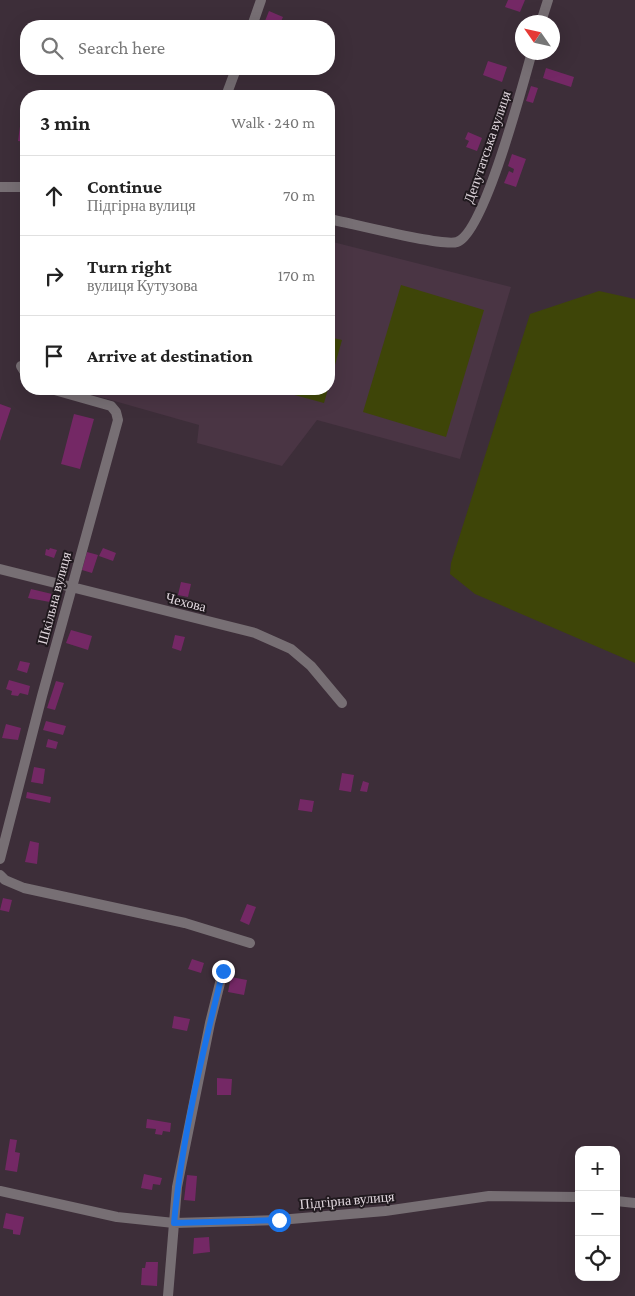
<!DOCTYPE html>
<html lang="en">
<head>
<meta charset="utf-8">
<style>
  body { margin:0; font-family:"Crimson Pro",serif; background:#f6f6f6; color:#222 }
  .controls { position:absolute; right:15px; bottom:15px; display:grid; overflow:hidden; border-radius:10px; box-shadow:0 5px 20px #0002 }
  .controls button { width:45px; height:45px; display:grid; place-items:center; padding:0; border:0; border-bottom:1px solid #e0e0e0; background:#fff; color:#222; font:25px sans-serif }
  .compass { position:absolute; left:515px; top:15px; width:45px; height:45px; border-radius:50%; background:#fff; box-shadow:0 5px 20px #0002; rotate:304deg }
  .stop { position:absolute; width:15px; height:15px; margin:-11px; border:4px solid #1a73e8; border-radius:50%; background:#fff }
  .stop.end { background:#1a73e8; border-color:#fff; box-shadow:0 1px 5px #0008 }
  .list { margin:0; padding:0; list-style:none }
  h2 { display:flex; justify-content:space-between; align-items:center; height:65px; margin:0; padding:0 20px; font-size:21px }
  h2 small { font-size:16px; font-weight:400; color:#767676 }
  .list li { display:grid; grid-template-columns:32px 1fr auto; gap:15px; align-items:center; box-sizing:border-box; height:80px; padding:0 20px; border-top:1px solid #e0e0e0 }
  .list b { display:block; font-size:19px; white-space:nowrap }
  .list p { margin:0; font-size:16px; white-space:nowrap; color:#767676 }
  .list em { font-size:16px; font-style:normal; color:#767676 }
  .icon { flex:none; width:28px; height:28px; fill:none; stroke:currentColor; stroke-width:2; stroke-linecap:round; stroke-linejoin:round }
  .map { position:relative; flex:none; width:635px; height:1296px; overflow:hidden }
  .search { position:absolute; background:#fff; box-shadow:0 5px 20px #0002; left:20px; top:20px; width:315px; height:55px; display:flex; align-items:center; gap:12px; box-sizing:border-box; padding:0 18px; border-radius:20px; color:#767676; font-size:19px }
  .panel { position:absolute; background:#fff; box-shadow:0 5px 20px #0002; left:20px; top:90px; width:315px; height:305px; border-radius:20px }
  .map>svg:first-child { display:block }
</style>
</head>
<body>
<div class="map">
<svg width="635" height="1296" viewBox="0 0 635 1296">
  <rect width="100%" height="100%" fill="#3d2e39"/>
  <path fill="#4a3544" d="M329,241l182,46 -51,172 -143,-39 -35,46 -85,-23 2,-18 -127,-36h257z"/>
  <path fill="#3e4508" d="M401,285l83,25 -38,127 -83,-25z
    M599,291l36,8v364l-160,-69 -25,-20 1,-11 79,-249z
    M329,337l13,3 -13,46z
    M292,389h36l-4,14 -33,-9z"/>
  <path fill="#742865" d="M508,0h17l-5,12 -15,-5z
    M269,11l14,6 -4,9h-16z
    M488,61l19,6 -5,15 -19,-7z
    M546,68l28,9 -3,10 -28,-9z
    M531,86l7,2 -5,15 -7,-2z
    M21,119h5v23l-8,-1z
    M468,132l14,6 -5,13 -11,-4 3,-6 -4,-2z
    M512,154l14,5 -10,28 -12,-4 5,-12 4,2 1,-4 -6,-3z
    M0,404l11,4 -11,33z
    M74,414l20,5 -14,50 -19,-5z
    M50,548l7,2 -3,8 -9,-3 1,-6 3,1z
    M103,548l13,5 -3,8 -14,-5z
    M87,552l11,3 -6,18 -10,-3z
    M181,582l10,2 -3,13 -10,-2z
    M31,589l21,5 -2,8 -22,-4z
    M71,630l21,6 -4,14 -22,-7z
    M175,635l10,2 -4,14 -9,-3z
    M20,661l10,2 -3,10 -10,-3z
    M9,680l21,6 -2,9 -8,-2 -2,3 -7,-1 1,-4 -6,-2z
    M56,681l8,2 -9,27 -8,-2z
    M46,721l20,5 -3,9 -20,-5z
    M6,724l15,4 -3,12 -16,-2z
    M48,739l10,3 -2,7 -10,-2z
    M34,767l11,2 -2,15 -12,-2z
    M342,773l12,2 -3,17 -12,-2z
    M363,781l6,2 -2,9 -7,-1z
    M27,792l24,5 -1,6 -24,-5z
    M300,799l14,2 -2,11 -14,-2z
    M30,841l9,2 -2,21 -12,-2z
    M3,898l9,2 -3,12 -9,-2z
    M247,904l9,3 -7,18 -9,-4z
    M192,959l12,4 -3,10 -13,-4z
    M231,977l16,3 -3,15 -16,-3z
    M174,1016l16,3 -3,12 -15,-3z
    M217,1078l15,1 -1,16h-14z
    M147,1119l24,4 -1,9 -7,-1 -1,4 -7,-1 1,-5 -10,-1z
    M10,1139l7,1 -2,12 5,1 -3,19 -12,-2z
    M144,1174l18,4 -2,7 -7,-1 -1,6 -11,-2z
    M187,1175l10,1 -2,25 -11,-1z
    M6,1213l18,4 -4,18 -7,-1v-4l-10,-2z
    M209,1237l1,15 -17,2 1,-16z
    M146,1262h12l-1,24 -16,-1 1,-17h3z"/>
  <g fill="none" stroke-linecap="round" stroke-linejoin="round">
    <path stroke="#776f74" stroke-width="10" d="M541,22l7,-22
      M252,26l9,-26
      M226,96l10,-27
      M0,187h26
      M329,219c21,4 113,28 128,23 27,-9 66,-158 75,-190
      M21,366l5,8
      M0,569l255,64 36,16 20,17 31,37
      M0,859l42,-163 76,-276 -2,-8 -5,-6 -60,-17
      M0,875l5,5 19,8 161,35 65,20
      M0,1191l117,26 57,6 105,-3 106,-9 104,-15 90,1
      M616,1201l19,2
      M168,1296l9,-109 33,-164 13,-52"/>
  </g>
  <g fill="none" stroke-linecap="round" stroke-linejoin="round">
    <path stroke="#1a73e8" stroke-width="6" d="M223,971c-21,83 -41,167 -49,252l105,-3"/>
  </g>
  <g text-anchor="middle" dominant-baseline="central" stroke-width="4" stroke-linejoin="round" paint-order="stroke">
    <g font-size="14" fill="#e0d6dd" stroke="#20191e">
      <text transform="translate(487 147) rotate(-71)">Депутатська вулиця</text>
      <text transform="translate(54 598) rotate(-75)">Шкільна вулиця</text>
      <text transform="translate(186 602) rotate(14)">Чехова</text>
      <text transform="translate(347 1200) rotate(-5)">Підгірна вулиця</text>
    </g>
  </g>
</svg>
<div class="controls">
<button>+</button>
<button>−</button>
<button><svg class="icon" aria-label="locate" viewBox="0 0 24 24"><circle cx="12" cy="12" r="6"/><path d="M12 2v4M12 18v4M2 12h4M18 12h4"/></svg></button>
</div>
<svg class="compass" viewBox="-18 -18 36 36"><path d="M0-13l5 13h-10z" fill="#e53935"/><path d="M0 13l5-13h-10z" fill="#767676"/></svg>
<div class="stop" style="left:279px;top:1220px"></div>
<div class="stop end" style="left:223px;top:971px"></div>
<div class="search"><svg class="icon" aria-label="search" viewBox="0 0 24 24"><circle cx="10" cy="10" r="6"/><path d="M15 15l6 6"/></svg>Search here</div>
<section class="panel">
<h2>3 min<small>Walk · 240 m</small></h2>
<ul class="list">
<li><svg class="icon" aria-label="ahead" viewBox="0 0 24 24"><path d="M12 20V5M6 11l6-6 6 6"/></svg><div><b>Continue</b><p>Підгірна вулиця</p></div><em>70 m</em></li>
<li><svg class="icon" aria-label="right" viewBox="0 0 24 24"><path d="M7 20v-9h11M14 6l5 5-5 5"/></svg><div><b>Turn right</b><p>вулиця Кутузова</p></div><em>170 m</em></li>
<li><svg class="icon" aria-label="arrive" viewBox="0 0 24 24"><path d="M6 21V4h12l-3 4 3 4H6"/></svg><div><b>Arrive at destination</b></div></li>
</ul>
</section>
</div>
</body>
</html>
